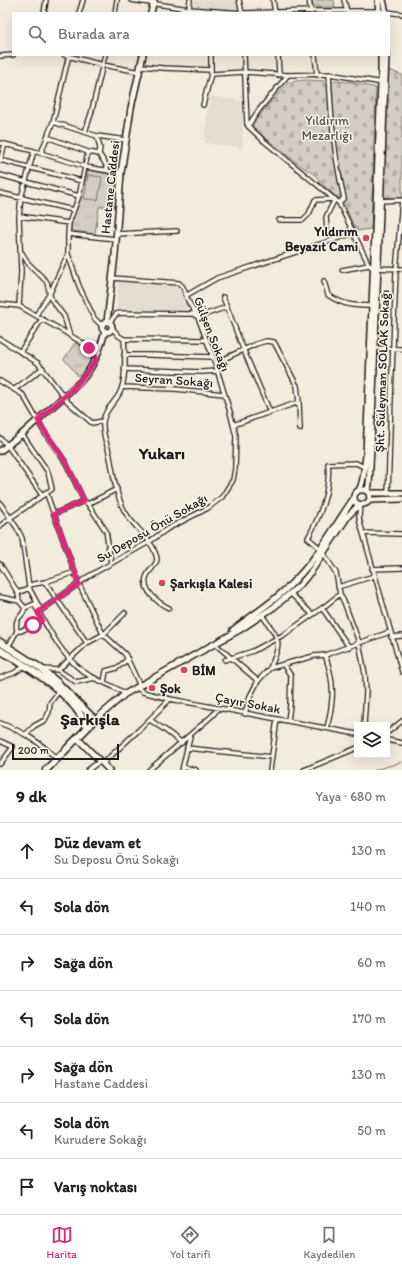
<!DOCTYPE html>
<html lang="tr">
<head>
<meta charset="utf-8">
<style>
  body { margin:0; font-family:Itim,sans-serif; background:#f6f6f6; color:#222 }
  .controls { position:absolute; right:12px; bottom:12px; display:grid; overflow:hidden; border-radius:0px; box-shadow:0 4px 16px #0002 }
  .controls button { width:36px; height:36px; display:grid; place-items:center; padding:0; border:0; border-bottom:1px solid #e0e0e0; background:#fff; color:#222; font:20px sans-serif }
  .scale { position:absolute; left:12px; bottom:10px; width:107px; box-sizing:border-box; padding-left:4px; border:2px solid #1c1c1c; border-top:0; font-size:11px; line-height:14px; white-space:nowrap; color:#1c1c1c; -webkit-text-stroke:3px #fcf5e5; paint-order:stroke }
  .stop { position:absolute; width:12px; height:12px; margin:-9px; border:3px solid #db2777; border-radius:50%; background:#fff }
  .stop.end { background:#db2777; border-color:#fff; box-shadow:0 1px 4px #0008 }
  .list { margin:0; padding:0; list-style:none }
  h2 { display:flex; justify-content:space-between; align-items:center; height:52px; margin:0; padding:0 16px; font-size:17px }
  h2 small { font-size:13px; font-weight:400; color:#767676 }
  .list li { display:grid; grid-template-columns:26px 1fr auto; gap:12px; align-items:center; box-sizing:border-box; height:56px; padding:0 16px; border-top:1px solid #e0e0e0 }
  .list b { display:block; font-size:15px; white-space:nowrap }
  .list p { margin:0; font-size:13px; white-space:nowrap; color:#767676 }
  .list em { font-size:13px; font-style:normal; color:#767676 }
  .icon { flex:none; width:22px; height:22px; fill:none; stroke:currentColor; stroke-width:2; stroke-linecap:round; stroke-linejoin:round }
  .map { position:relative; flex:none; width:402px; height:770px; overflow:hidden }
  .search { position:absolute; background:#fff; box-shadow:0 4px 16px #0002; left:12px; right:12px; top:12px; height:44px; display:flex; align-items:center; gap:10px; box-sizing:border-box; padding:0 14px; border-radius:0px; color:#767676; font-size:15px }
  .sheet { height:444px; background:#fff }
  nav { display:flex; justify-content:space-around; align-items:center; box-sizing:border-box; height:56px; border-top:1px solid #e0e0e0; background:#fff; font-size:11px; color:#767676 }
  nav a { display:grid; justify-items:center; gap:2px }
  nav .on { color:#db2777 }
  .map>svg:first-child { display:block }
</style>
</head>
<body>
<div class="map">
<svg width="402" height="770" viewBox="0 0 402 770">
  <defs>
    <pattern id="cemetery-stones" width="16" height="16" patternUnits="userSpaceOnUse"><rect width="16" height="16" fill="#d3cec1"/><path d="M2 7V4a2 2 0 0 1 4 0v3zM10 15v-3a2 2 0 0 1 4 0v3z" fill="#b5b0a5"/></pattern>
    <pattern id="park-tufts" width="24" height="20" patternUnits="userSpaceOnUse"><rect width="24" height="20" fill="#d3cec1"/><path d="M3 7l-1-3M5 7V3M7 7l1-3M15 17l-1-3M17 17v-4M19 17l1-3" fill="none" stroke="#b5b0a5"/></pattern>
  </defs>
  <rect width="100%" height="100%" fill="#f3ecdd"/>
  <filter id="ink" filterUnits="userSpaceOnUse"><feTurbulence type="fractalNoise" baseFrequency=".025" numOctaves="2"/><feDisplacementMap in="SourceGraphic" scale="8" xChannelSelector="R" yChannelSelector="G"/><feConvolveMatrix kernelMatrix="1 2 1 2 8 2 1 2 1" color-interpolation-filters="sRGB"/></filter>
  <g filter="url(#ink)">
    <path fill="#e3ddcf" d="M193,0h44l1,8 -1,2 -42,-4 -3,-2z
      M209,96l33,5 1,47 -39,-5z
      M118,281l63,4 8,18 -3,9 -69,-3z"/>
    <path fill="url(#cemetery-stones)" stroke="#78756e" d="M389,70l13,5v123l-22,-1z
      M304,80l47,2 25,6 -5,141 -15,2 -13,-29 -15,-12 -14,-16 -13,-8 -51,-40 39,-44z"/>
    <path fill="url(#park-tufts)" stroke="#78756e" d="M312,0h22l1,7h-22z
      M88,170l30,6 -3,31h-16l-4,27 -24,-3 2,-19 6,-10z
      M75,343l19,9 -8,19 -6,7 -16,-19z"/>
    <path fill="#d3cec1" stroke="#78756e" d="M88,175l14,2 -4,23 -14,-1z"/>
    <g fill="none" stroke-linecap="round" stroke-linejoin="round">
      <path stroke="#716e68" stroke-width="1" d="M375,770l27,-8"/>
      <defs>
        <path id="street" d="M131,0l58,9 53,4 69,-2h68l23,3
          M239,0l3,13
          M273,0l2,13
          M309,0l2,12
          M344,0l3,12
          M189,9l1,-9
          M44,13l2,-13
          M79,13l4,-13
          M115,13l2,-13
          M64,55l39,10 37,7
          M244,55l3,69
          M278,55l1,20
          M315,55l2,20
          M0,56l13,-1
          M141,66l22,2 48,2
          M211,74l34,-2 43,3 41,-1 54,9
          M329,74c2,43 5,82 15,124l-5,5
          M288,75l-29,35 -11,16 16,15 75,62 30,62 4,3 29,1
          M203,105l8,-31v-19
          M53,122l44,14 29,4
          M85,132l6,-18 14,-59
          M97,136l3,12 -1,6
          M47,137l41,15 11,2 6,9 3,8
          M0,143l34,8 52,16 35,6
          M88,152l-9,44 -10,27 -1,11v20l11,32 15,32 8,8
          M41,153l12,-31 16,-67
          M0,160l82,21
          M0,161l5,-17
          M0,175l79,21
          M0,193l73,17
          M379,201l23,-1
          M19,216l50,7
          M279,220h24l6,-6 6,-14 20,-1 -9,18 1,12
          M68,234l48,5
          M116,234l61,-3
          M22,253l6,10 19,19 4,17 13,17 6,20
          M342,270l27,-5
          M324,281l4,14c15,10 26,11 43,11
          M187,295l30,-17 137,-45
          M223,297l21,54 26,61
          M0,304l19,2 44,25 26,16 5,5 1,5
          M19,306l2,-34 -2,-56 2,-18 13,-47
          M36,315l14,-22 18,-39
          M110,322l6,-8 5,-1 66,1h6l5,3 29,-10
          M112,328l7,8 5,3 82,1
          M0,339l38,24 30,39 24,21 11,-2
          M124,339c1,15 3,44 -6,57 -5,8 -14,15 -15,26 -1,10 3,20 6,30 5,22 6,47 20,66 10,13 22,21 27,37 4,10 -8,14 -10,23 -3,13 12,25 23,30
          M373,348l29,1
          M20,352l22,-33
          M124,355h26l62,2
          M215,363l41,-19 10,-3 8,1 23,44 2,16
          M124,369l78,3 15,-1
          M0,381l23,14 23,40 20,28 18,38
          M123,387l52,2 49,5
          M15,389l28,-21
          M233,425l66,-23 1,27
          M0,438l7,7 35,50
          M46,492l33,92 24,50 22,20 15,32
          M388,494l3,-97 5,-125 6,-72
          M0,503l17,25 5,10 7,49
          M88,504l29,-15
          M361,505c-4,10 -1,18 2,28l39,139
          M54,514l30,-13 4,3 18,27 5,32
          M0,526l10,-8 42,-29 -4,-17 -26,-38
          M363,533l39,1
          M321,549l-13,-11c12,-22 23,-49 20,-74l28,-1 8,4
          M324,554l12,19 4,21 4,8 15,40 6,32 1,18 -2,33
          M0,564l18,29
          M372,569l30,-1
          M45,582l30,-10
          M29,585l16,-3 42,61 -29,27
          M338,587l36,-11
          M290,593l22,21
          M0,597l19,4
          M25,608l9,-4c15,25 29,56 56,72 13,7 23,9 35,18
          M322,608l27,39
          M39,612l50,-36 60,-34 18,-13 41,-21 14,-11 11,-17 2,-12 1,-32 -6,-24 -15,-49 -17,-46 -9,-14 -6,-16 -4,-4 -67,-5
          M262,615c16,24 22,24 8,53
          M17,631h4l21,-11
          M391,637l11,-1
          M87,643l17,-9 21,-21
          M215,644l43,37
          M8,647l9,-16c-3,-16 5,-11 8,-23l-6,-7 -1,-8 11,-5 12,22
          M325,655c10,28 9,44 2,73
          M225,660l28,-9 32,-17 40,-28 15,-12
          M283,664l8,12 -1,29 -2,16
          M42,669l16,1 18,12 19,-4
          M0,678l14,-5 11,-7
          M104,682l2,-11 11,-3 11,-9
          M137,688l6,4 27,7 187,35
          M245,714l5,-18 8,-15 12,-13 44,-12 11,-1 65,-23
          M150,720l15,10 17,13
          M0,723c23,9 39,18 57,36
          M387,733l15,-12
          M26,734l8,-8 11,-6 4,-8 1,-9 9,-12
          M387,740l15,3
          M0,741l13,6 -13,17
          M187,748l85,9
          M103,763l38,-35 29,-29
          M183,767l13,3
          M88,770l12,-9
          M149,770l64,-55 5,-7
          M182,770l8,-34
          M270,770l7,-51
          M304,770l53,-22"/>
        <path id="secondary" d="M378,0l1,13
          M383,0l3,13
          M151,13l3,-13
          M107,322l8,-67 6,-82 10,-65 12,-53
          M102 327a5 5 0 1 1 10 0a5 5 0 1 1-10 0Z
          M0,451l22,-17 59,-53c13,-15 19,-31 24,-50
          M359,490h6l4,3 1,7c-5,6 -16,7 -16,-3 0,-4 2,-4 5,-7 5,-7 6,-27 7,-35l15,-373v-27
          M367,491l2,-6 2,-38 15,-392
          M369,493h33
          M370,500l32,-1
          M233,630c22,-17 45,-31 64,-52 23,-24 38,-53 57,-80
          M95,720l30,-26 116,-65 33,-22 25,-21 11,-13 38,-57 11,-11
          M77,738l32,32"/>
        <path id="primary" d="M0,642l39,25 18,15 38,38 -49,50
          M0,650c30,19 73,43 87,77"/>
      </defs>
      <use href="#street" stroke="#1c1c1c" stroke-width="6"/>
      <use href="#secondary" stroke="#1c1c1c" stroke-width="8"/>
      <use href="#primary" stroke="#1c1c1c" stroke-width="9"/>
      <use href="#street" stroke="#fcf5e5" stroke-width="3.5"/>
      <use href="#secondary" stroke="#fcf5e5" stroke-width="5"/>
      <use href="#primary" stroke="#fcf5e5" stroke-width="6"/>
    </g>
  </g>
  <g fill="none" stroke-linecap="round" stroke-linejoin="round" filter="url(#ink)">
    <path stroke="#db2777" stroke-width="5" d="M33,625l9,-5 -4,-8 41,-28 -25,-70 30,-13c-6,-13 -12,-26 -18,-38 -8,-15 -20,-28 -28,-43 21,-19 44,-36 58,-61l-2,-7 -5,-4"/>
  </g>
  <g fill="#d1495b" stroke="#fcf5e5" stroke-width="1.5">
    <circle cx="366" cy="238" r="4"/>
    <circle cx="162" cy="583" r="4"/>
    <circle cx="184" cy="670" r="4"/>
    <circle cx="152" cy="688" r="4"/>
  </g>
  <g text-anchor="middle" dominant-baseline="central" stroke-width="3" stroke-linejoin="round" paint-order="stroke">
    <g font-size="13" fill="#53514e" stroke="#fcf5e5">
      <text x="327" y="120">Yıldırım<tspan x="327" dy="15">Mezarlığı</tspan></text>
    </g>
    <g font-size="13" fill="#1c1c1c" stroke="#fcf5e5">
      <text transform="translate(110 187) rotate(-84)">Hastane Caddesi</text>
      <text transform="translate(212 334) rotate(69)">Gülşen Sokağı</text>
      <text transform="translate(382 371) rotate(-88)">Şht. Süleyman SOLAK Sokağı</text>
      <text transform="translate(174 380) rotate(4)">Seyran Sokağı</text>
      <text transform="translate(152 528) rotate(-30)">Su Deposu Önü Sokağı</text>
      <text transform="translate(248 703) rotate(11)">Çayır Sokak</text>
    </g>
    <g font-size="13" font-weight="bold" fill="#1c1c1c" stroke="#fcf5e5" text-anchor="start">
      <text x="358" y="231" text-anchor="end">Yıldırım<tspan x="358" dy="15">Beyazıt Cami</tspan></text>
      <text x="170" y="583">Şarkışla Kalesi</text>
      <text x="192" y="670">BİM</text>
      <text x="160" y="688">Şok</text>
    </g>
    <g font-size="17" font-weight="bold" fill="#1c1c1c" stroke="#fcf5e5">
      <text x="162" y="453">Yukarı</text>
      <text x="90" y="719">Şarkışla</text>
    </g>
  </g>
</svg>
<div class="controls">
<button><svg class="icon" aria-label="layers" viewBox="0 0 24 24"><path d="M12 4l9 5-9 5-9-5zM3 14l9 5 9-5"/></svg></button>
</div>
<div class="scale">200 m</div>
<div class="stop" style="left:33px;top:625px"></div>
<div class="stop end" style="left:89px;top:348px"></div>
<div class="search"><svg class="icon" aria-label="search" viewBox="0 0 24 24"><circle cx="10" cy="10" r="6"/><path d="M15 15l6 6"/></svg>Burada ara</div>
</div>
<section class="sheet">
<h2>9 dk<small>Yaya · 680 m</small></h2>
<ul class="list">
<li><svg class="icon" aria-label="ahead" viewBox="0 0 24 24"><path d="M12 20V5M6 11l6-6 6 6"/></svg><div><b>Düz devam et</b><p>Su Deposu Önü Sokağı</p></div><em>130 m</em></li>
<li><svg class="icon" aria-label="left" viewBox="0 0 24 24"><path d="M17 20v-9H6M10 6l-5 5 5 5"/></svg><div><b>Sola dön</b></div><em>140 m</em></li>
<li><svg class="icon" aria-label="right" viewBox="0 0 24 24"><path d="M7 20v-9h11M14 6l5 5-5 5"/></svg><div><b>Sağa dön</b></div><em>60 m</em></li>
<li><svg class="icon" aria-label="left" viewBox="0 0 24 24"><path d="M17 20v-9H6M10 6l-5 5 5 5"/></svg><div><b>Sola dön</b></div><em>170 m</em></li>
<li><svg class="icon" aria-label="right" viewBox="0 0 24 24"><path d="M7 20v-9h11M14 6l5 5-5 5"/></svg><div><b>Sağa dön</b><p>Hastane Caddesi</p></div><em>130 m</em></li>
<li><svg class="icon" aria-label="left" viewBox="0 0 24 24"><path d="M17 20v-9H6M10 6l-5 5 5 5"/></svg><div><b>Sola dön</b><p>Kurudere Sokağı</p></div><em>50 m</em></li>
<li><svg class="icon" aria-label="arrive" viewBox="0 0 24 24"><path d="M6 21V4h12l-3 4 3 4H6"/></svg><div><b>Varış noktası</b></div></li>
</ul>
</section>
<nav>
<a class="on"><svg class="icon" aria-label="map" viewBox="0 0 24 24"><path d="M3 6l6-2 6 2 6-2v14l-6 2-6-2-6 2zM9 4v14M15 6v14"/></svg>Harita</a>
<a><svg class="icon" aria-label="directions" viewBox="0 0 24 24"><path d="M12 3l9 9-9 9-9-9zM9 14v-3h6M13 9l2 2-2 2"/></svg>Yol tarifi</a>
<a><svg class="icon" aria-label="saved" viewBox="0 0 24 24"><path d="M7 4h10v16l-5-4-5 4z"/></svg>Kaydedilen</a>
</nav>
</body>
</html>
